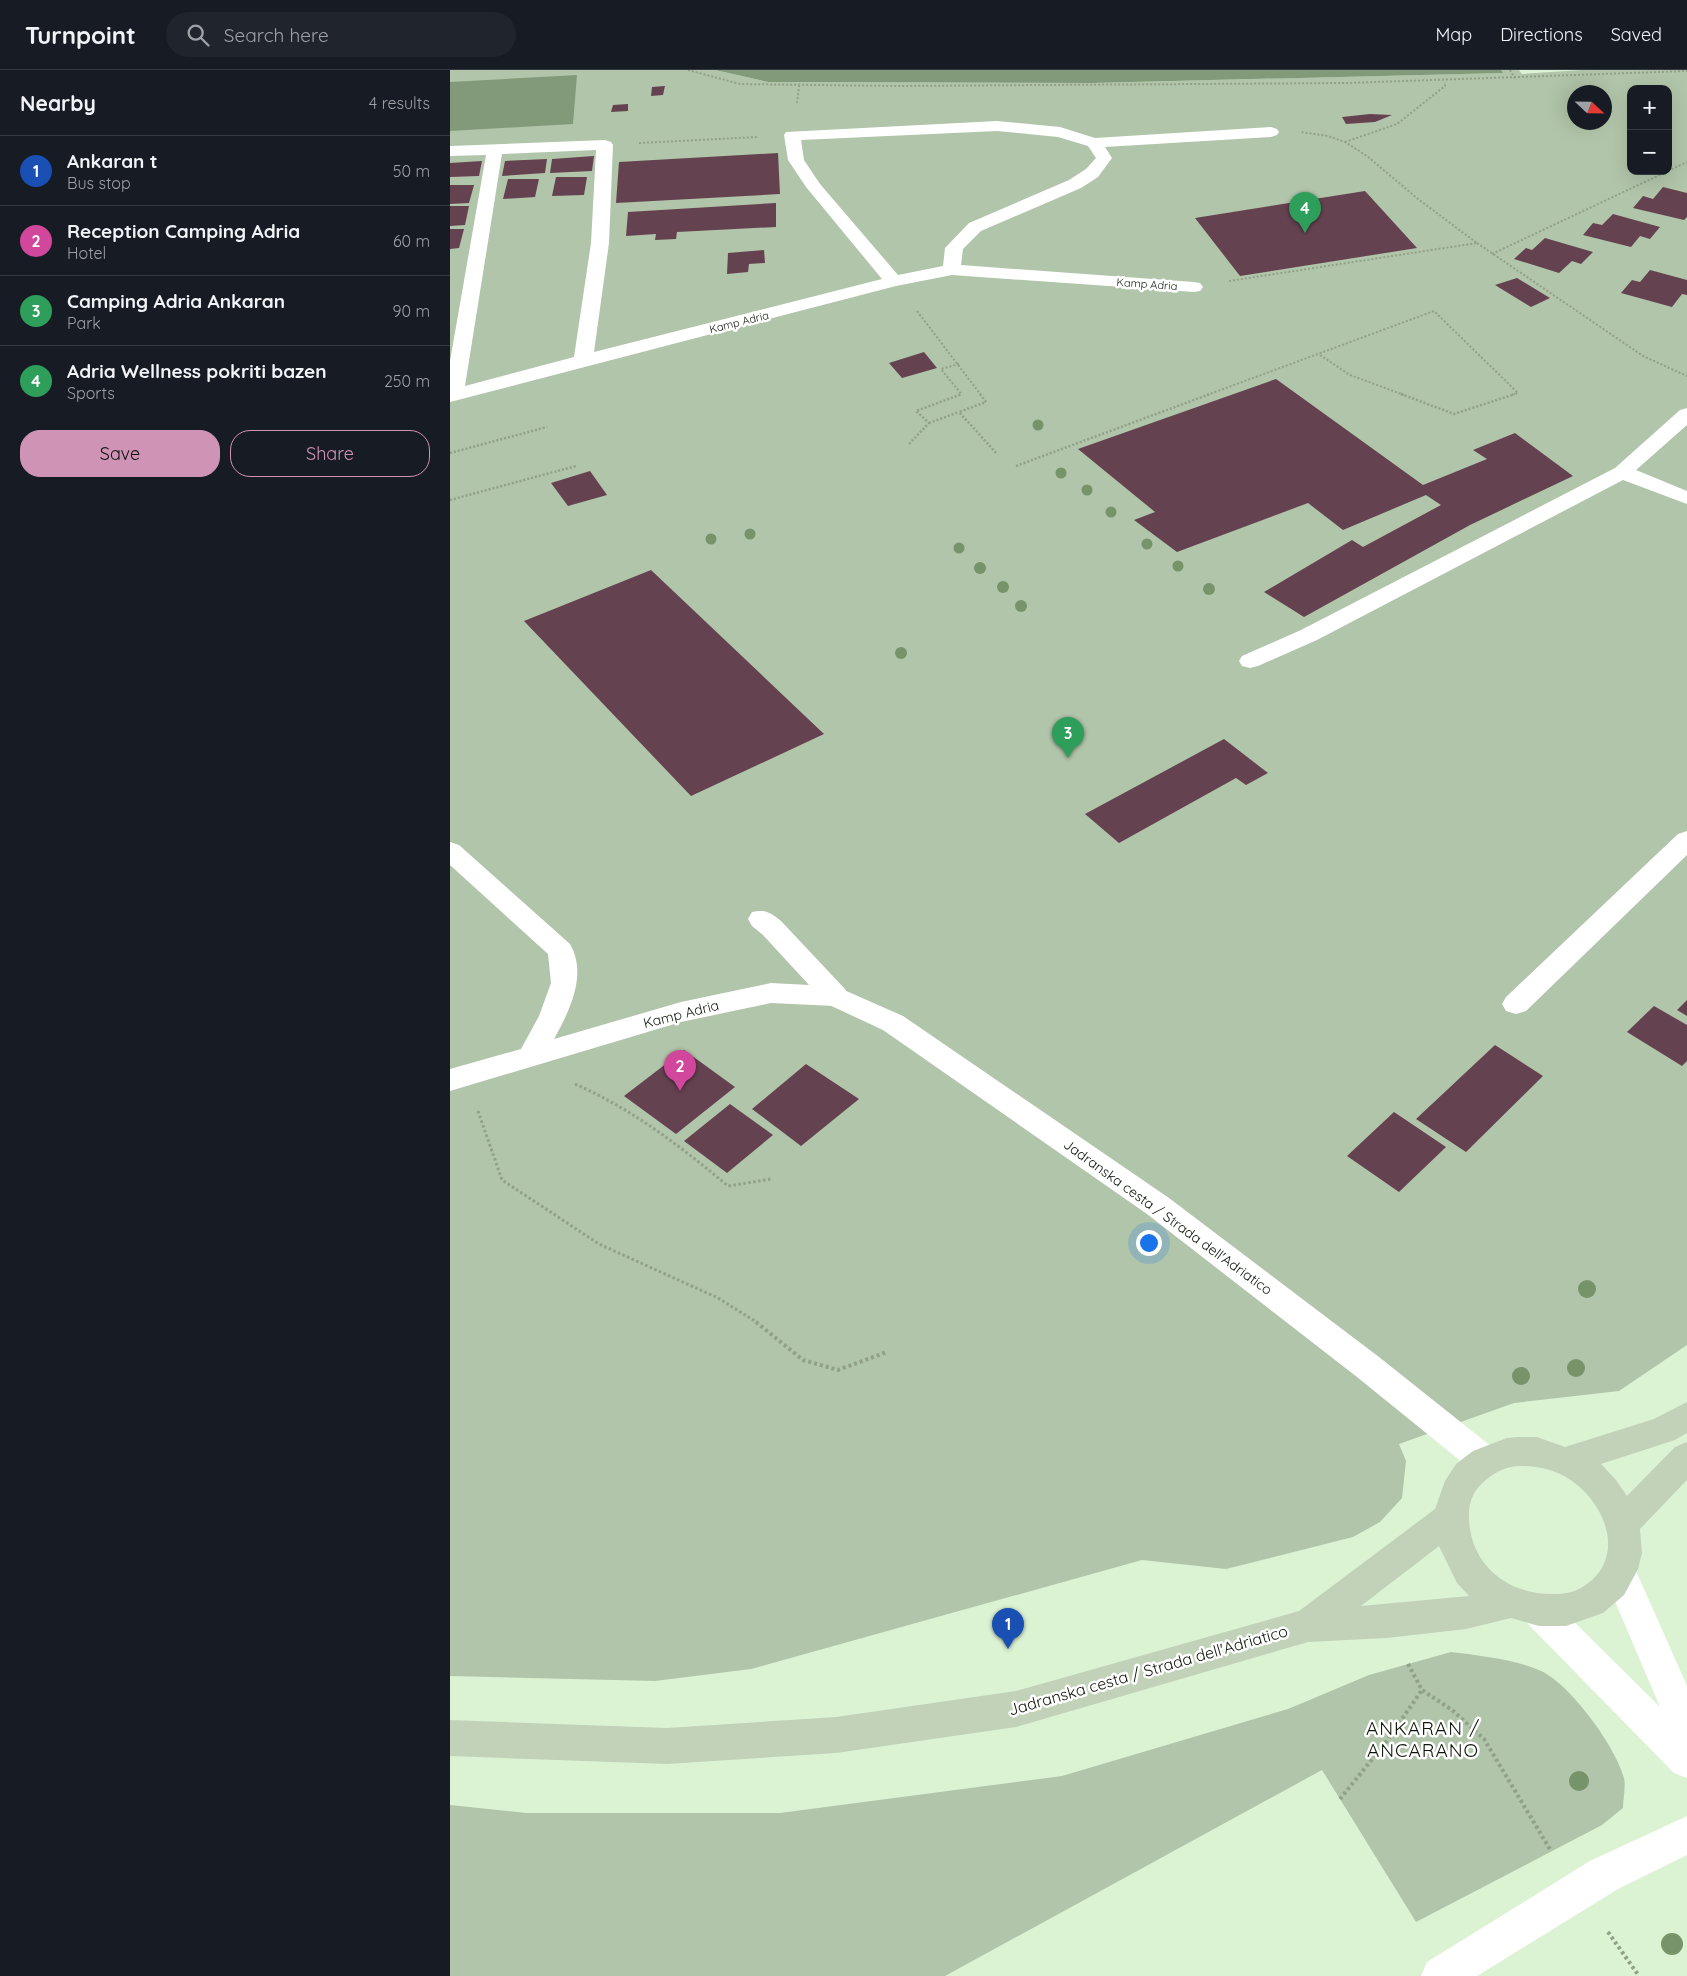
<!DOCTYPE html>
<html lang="en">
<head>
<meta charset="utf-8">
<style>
  body { margin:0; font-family:Quicksand,sans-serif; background:#20242c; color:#f1f3f6 }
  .controls { position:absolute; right:15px; top:15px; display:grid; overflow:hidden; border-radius:10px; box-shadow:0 5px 20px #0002 }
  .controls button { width:45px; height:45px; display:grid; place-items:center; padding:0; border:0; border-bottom:1px solid #363941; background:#171b24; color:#f1f3f6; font:25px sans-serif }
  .compass { position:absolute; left:1117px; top:15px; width:45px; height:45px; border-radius:50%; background:#171b24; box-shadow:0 5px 20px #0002; rotate:112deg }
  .you { position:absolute; left:698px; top:1172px; width:18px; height:18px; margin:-12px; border:4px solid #fff; border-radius:50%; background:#1a73e8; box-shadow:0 0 0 8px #1a73e833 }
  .badge { display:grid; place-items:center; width:32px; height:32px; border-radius:50%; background:#cf93b5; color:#fff; font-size:16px; font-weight:700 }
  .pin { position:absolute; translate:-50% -41px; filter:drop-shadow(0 1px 2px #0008) }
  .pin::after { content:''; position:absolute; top:26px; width:18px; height:15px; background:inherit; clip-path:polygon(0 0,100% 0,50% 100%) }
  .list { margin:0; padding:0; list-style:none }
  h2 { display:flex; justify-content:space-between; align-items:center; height:65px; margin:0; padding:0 20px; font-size:21px }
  h2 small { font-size:16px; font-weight:400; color:#9ea1a6 }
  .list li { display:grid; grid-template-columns:32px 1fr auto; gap:15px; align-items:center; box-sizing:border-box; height:70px; padding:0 20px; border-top:1px solid #363941 }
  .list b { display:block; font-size:19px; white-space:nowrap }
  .list p { margin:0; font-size:16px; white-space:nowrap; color:#9ea1a6 }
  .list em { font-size:16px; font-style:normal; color:#9ea1a6 }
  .actions { display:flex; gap:10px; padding:15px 20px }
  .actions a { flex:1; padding:11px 0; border:1px solid #cf93b5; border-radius:20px; text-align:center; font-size:18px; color:#cf93b5 }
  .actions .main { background:#cf93b5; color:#111 }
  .icon { flex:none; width:28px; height:28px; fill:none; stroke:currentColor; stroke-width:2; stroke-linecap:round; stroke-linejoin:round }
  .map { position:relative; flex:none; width:1237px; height:1906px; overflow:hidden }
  header { display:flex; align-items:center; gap:30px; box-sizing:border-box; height:70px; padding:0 25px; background:#171b24; border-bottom:1px solid #363941 }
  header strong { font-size:24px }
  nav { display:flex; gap:28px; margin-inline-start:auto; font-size:18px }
  .search { width:350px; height:45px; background:#20242c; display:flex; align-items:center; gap:12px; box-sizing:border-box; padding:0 18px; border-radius:28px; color:#9ea1a6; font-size:19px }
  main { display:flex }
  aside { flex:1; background:#171b24 }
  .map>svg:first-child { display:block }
</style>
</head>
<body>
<header>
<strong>Turnpoint</strong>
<div class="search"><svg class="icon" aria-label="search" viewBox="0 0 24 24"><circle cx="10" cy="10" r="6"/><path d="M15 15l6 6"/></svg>Search here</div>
<nav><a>Map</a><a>Directions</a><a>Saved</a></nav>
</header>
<main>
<aside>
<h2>Nearby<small>4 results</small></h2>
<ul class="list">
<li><span class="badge" style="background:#1a4fb4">1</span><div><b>Ankaran t</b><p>Bus stop</p></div><em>50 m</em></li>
<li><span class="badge" style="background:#d1479c">2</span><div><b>Reception Camping Adria</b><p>Hotel</p></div><em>60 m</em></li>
<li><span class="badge" style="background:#2e9e5b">3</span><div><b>Camping Adria Ankaran</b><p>Park</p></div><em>90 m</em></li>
<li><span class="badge" style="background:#2e9e5b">4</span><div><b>Adria Wellness pokriti bazen</b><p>Sports</p></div><em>250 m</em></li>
</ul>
<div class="actions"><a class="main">Save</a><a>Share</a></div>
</aside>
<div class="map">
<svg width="1237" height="1906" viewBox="0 0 1237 1906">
  <rect width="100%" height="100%" fill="#dcf3d3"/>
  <path fill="#b1c5aa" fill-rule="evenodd" d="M0,0h265l53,12 324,1 410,-10 -1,-3h18l3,4 60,-4h105v1275l-68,46 -105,12 -115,41 7,17 -4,37 -22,24 -27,15 -127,32 -84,-9 -391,109 -96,12 -205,-5zM1181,19h37v82h-37zM1124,22h30v30h-30z
    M1001,1582c26,3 67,8 90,19 29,13 75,76 83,107 2,8 -1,21 -1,30l-21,17 -186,97 -94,-152 -377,206h-495v-171l76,8h254l282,-37 226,-67 81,-34z"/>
  <path fill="#839a7a" d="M265,0h786l2,3 -411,10 -324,-1z
    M127,5l-4,49 -123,7v-49z"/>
  <path fill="#654250" d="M215,16l-2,9 -12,1 1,-9z
    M178,34v7l-17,1 2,-7z
    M920,44l22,1 -17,7 -29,2 -4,-7z
    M328,83l2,41 -164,9 3,-41z
    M144,86l-2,15 -42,2 2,-14z
    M97,89l-2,14 -43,3 3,-15z
    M32,91l-3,15 -29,1v-14z
    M106,107h31l-3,18 -32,1z
    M58,109h31l-4,18 -32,2z
    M0,115h24l-5,18 -19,1z
    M1213,117l24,6v24l-3,3 -51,-12 10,-12 10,3z
    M915,121l52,57 -177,28 -45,-58z
    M326,133v24l-99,5 -1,7 -21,1 1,-6 -30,2 2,-24z
    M0,136h19l-4,19 -15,1z
    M1163,144l47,13 -10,12 -10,-3 -9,11 -48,-12 10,-12 9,2z
    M0,159h14l-5,19 -9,1z
    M1095,168l48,14 -12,12 -9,-3 -13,12 -45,-14 12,-11 6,2z
    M314,180l1,13 -16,1 -1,8 -21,2 1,-21z
    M1200,200l37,10v15l-5,-1 -10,13 -51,-14 11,-13 8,2z
    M1067,208l33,20 -19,9 -36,-22z
    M474,282l13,16 -35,10 -13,-15z
    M826,309l147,106 64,-26 -14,-9 42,-17 58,43 -103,49 -166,92 -40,-25 88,-52 11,7 78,-42 -15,-10 -83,35 -35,-27 -131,49 -43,-32 21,-8 -77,-63z
    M140,401l17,24 -39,11 -17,-23z
    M201,500l173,164 -133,62 -167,-175z
    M774,669l44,34 -22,12 -10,-7 -117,65 -34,-29z
    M1237,930v16l-10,-6z
    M1204,936l33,19v36l-5,5 -55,-34z
    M1045,975l48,31 -77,76 -50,-33z
    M234,980l51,37 -59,47 -52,-38z
    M356,994l53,35 -58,47 -49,-37z
    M280,1034l43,31 -46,38 -43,-32z
    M944,1042l52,35 -47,45 -52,-36z"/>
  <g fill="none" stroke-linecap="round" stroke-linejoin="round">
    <path stroke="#90a188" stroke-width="2" stroke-dasharray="2 2" stroke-linecap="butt" d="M238,0l52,14 153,2 454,-3 340,-12
      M1060,0l6,10
      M347,33l2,-17
      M895,72l52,-18 48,-38v-4
      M189,73l119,-6
      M1218,101l19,-9
      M1027,173l166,113 44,20
      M1042,184l176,-83
      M779,211l248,-38 -59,-44 -51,-43 -22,-14 -17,-6 -27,-4
      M467,241l64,84
      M870,285l30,20 54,20
      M509,294l-18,5 21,26
      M757,325l227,-84 84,82 -7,2"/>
    <path stroke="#90a188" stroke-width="2.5" stroke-dasharray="2 2" stroke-linecap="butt" d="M530,324l6,8 -27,10 38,42
      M951,324l53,20 61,-20
      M479,353l30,-11
      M459,374l20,-21 -13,-12 46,-17
      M0,383l97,-26
      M566,396l194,-72
      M0,430l126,-34"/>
    <path stroke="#90a188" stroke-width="3" stroke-dasharray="2.5 2.5" stroke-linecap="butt" d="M125,1014c57,25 105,62 153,102l43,-7
      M28,1041l24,69 97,64 119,54 40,25"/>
    <path stroke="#90a188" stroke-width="4" stroke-dasharray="3 3" stroke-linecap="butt" d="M306,1252l47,38 35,10 49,-18
      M958,1594l14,26 30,20 32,29 67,112
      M890,1729l46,-57 36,-52
      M1158,1862l31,44"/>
    <path fill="#fff" fill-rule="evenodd" d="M547,51l63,6 35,11 176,-11 6,2 2,3 -2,3 -6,2 -166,10 7,11 -14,19 -17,11 -100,43 -18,18 -2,16 233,17 6,1 3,4 -3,4 -6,1 -242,-17 -56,11 -446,116v-41l36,-206 -36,1v-10l155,-6 6,2 2,3 -4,98 -15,109 288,-73 -76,-92 -18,-27 -4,-25 2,-3zM547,61l61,6 30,9 8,12 -10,11 -17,11 -100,43 -24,25 -2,18 -45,9 -78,-91 -16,-24 -3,-20zM146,80l-5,93 -17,114 -109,29 37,-232z
      M1237,338v17l-51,45 51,21v13l-64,-24 -306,160 -59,26 -8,2 -8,-2 -3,-5 3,-5 59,-26 314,-162 65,-58z
      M1237,761v24l-161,156 -10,3 -10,-3 -4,-7 4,-7 172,-163z
      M0,772l9,3 111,99c18,31 -1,68 -16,95l127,-37 90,-19 38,2 -46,-50 -11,-9 -4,-7 4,-7c13,-3 19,1 29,9l64,68 4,7 -4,7 -10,3 -64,-3 -90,19 -231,69v-22l71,-20 18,-33 12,-33 -3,-29 -98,-89z"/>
    <path fill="#fff" fill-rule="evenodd" d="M385,916l68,30 266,182 210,159 118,94 5,10 -5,10 -12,5 -12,-5 -116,-94 -210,-163 -264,-184 -58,-27 -4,-7 4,-7z
      M1170,1487l12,5 55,124v92l-13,-5 -147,-150 -5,-12 5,-12 12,-4 12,4 109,108 -57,-134 5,-11z
      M1237,1746v39l-69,34 -141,87h-56l6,-14 163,-101z"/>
    <path fill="#c1d2b9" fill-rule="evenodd" d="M1237,1332v31l-12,7 -74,24 15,16 11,16 48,-49 12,-5v38l-47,49 2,24 -4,16 -14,26 -21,18 -37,13h-27l-28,-8 -45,11 -79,9 -79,4 -292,85 -180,26 -169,11 -217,-8v-36l217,8 169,-11 180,-26 283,-80 136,-102 10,-28 11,-17 17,-13 34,-13 11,-1h19l28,10 89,-28zM1068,1396c18,0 35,3 51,13 32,20 56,69 24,100 -11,10 -22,15 -37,15 -46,2 -86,-28 -87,-76 -1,-16 5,-29 18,-39 10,-8 19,-12 31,-13zM989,1476l18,37 12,13 -108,10z"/>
  </g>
  <g fill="#77936a">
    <circle cx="588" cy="355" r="5.5"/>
    <circle cx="611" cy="403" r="5.5"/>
    <circle cx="637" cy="420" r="5.5"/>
    <circle cx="661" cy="442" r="5.5"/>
    <circle cx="300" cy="464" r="5.5"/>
    <circle cx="261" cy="469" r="5.5"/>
    <circle cx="697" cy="474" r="5.5"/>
    <circle cx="509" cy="478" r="5.5"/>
    <circle cx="728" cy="496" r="5.5"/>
    <circle cx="530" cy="498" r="6"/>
    <circle cx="553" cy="517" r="6"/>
    <circle cx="759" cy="519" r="6"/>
    <circle cx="571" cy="536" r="6"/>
    <circle cx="451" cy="583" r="6"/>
    <circle cx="1137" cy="1219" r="9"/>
    <circle cx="1126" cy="1298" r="9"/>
    <circle cx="1071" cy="1306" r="9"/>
    <circle cx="1129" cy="1711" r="10"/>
    <circle cx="1222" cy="1874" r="11"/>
  </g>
  <g text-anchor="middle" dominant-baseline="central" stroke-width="5" stroke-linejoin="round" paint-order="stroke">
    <g font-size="11" fill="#0d1409" stroke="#fff">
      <text transform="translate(697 214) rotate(4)">Kamp Adria</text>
      <text transform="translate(289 252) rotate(-14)">Kamp Adria</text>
    </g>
    <g font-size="14" fill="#0d1409" stroke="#fff">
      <text transform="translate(231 944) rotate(-14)">Kamp Adria</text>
      <text transform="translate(718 1147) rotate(36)">Jadranska cesta / Strada dell'Adriatico</text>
    </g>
    <g font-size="16" fill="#0d1409" stroke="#fff">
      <text transform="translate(698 1600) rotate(-16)">Jadranska cesta / Strada dell'Adriatico</text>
    </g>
    <g font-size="19" letter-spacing="1" fill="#0d1409" stroke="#fff">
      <text x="973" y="1658">ANKARAN /<tspan x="973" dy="22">ANCARANO</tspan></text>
    </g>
  </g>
</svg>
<div class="controls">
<button>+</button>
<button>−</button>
</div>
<svg class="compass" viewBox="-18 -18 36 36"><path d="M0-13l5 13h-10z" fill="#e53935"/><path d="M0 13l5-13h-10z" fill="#9ea1a6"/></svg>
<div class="you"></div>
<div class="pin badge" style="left:558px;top:1579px;background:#1a4fb4">1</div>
<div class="pin badge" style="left:230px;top:1021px;background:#d1479c">2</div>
<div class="pin badge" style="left:618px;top:688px;background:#2e9e5b">3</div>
<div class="pin badge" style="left:855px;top:163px;background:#2e9e5b">4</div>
</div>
</main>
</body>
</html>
